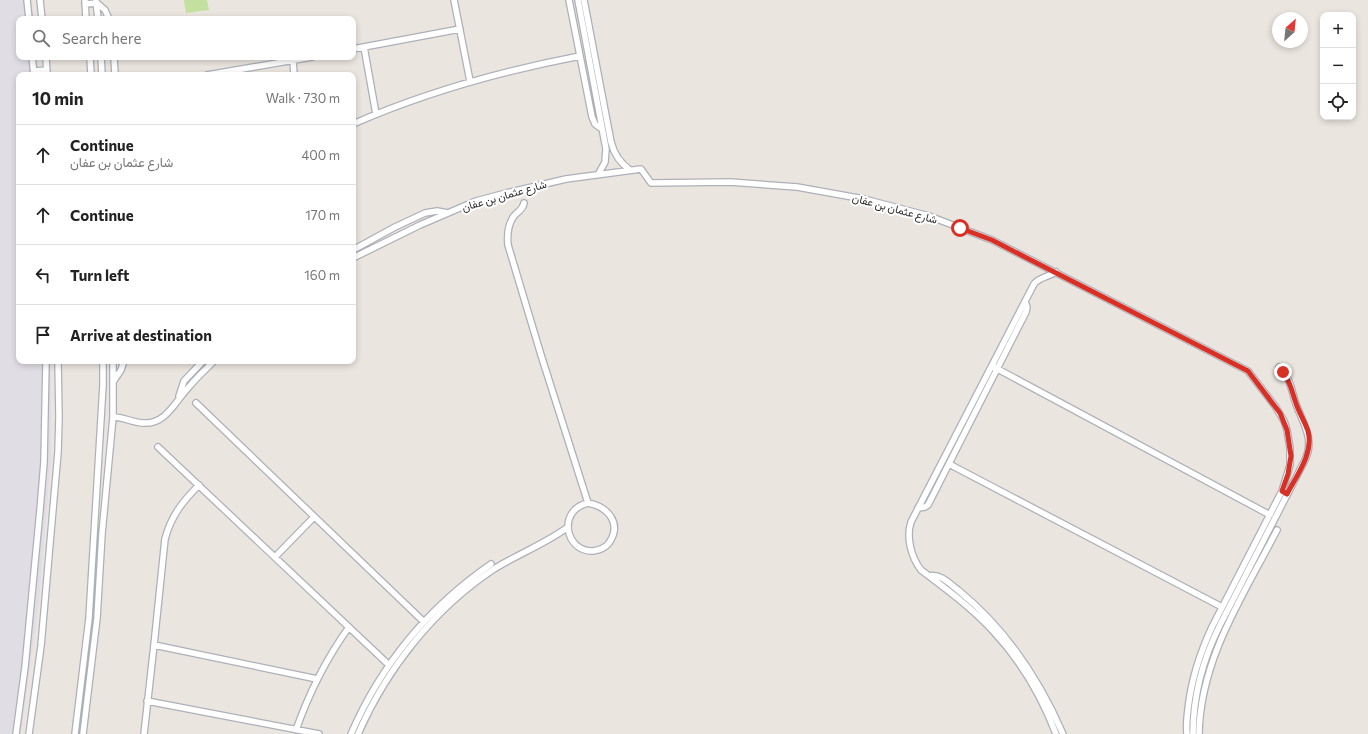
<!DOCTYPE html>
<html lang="en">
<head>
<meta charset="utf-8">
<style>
  body { margin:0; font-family:Commissioner,Vazirmatn,sans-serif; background:#f2f2f2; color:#222 }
  .controls { position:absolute; right:12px; top:12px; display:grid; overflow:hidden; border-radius:8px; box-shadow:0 2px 6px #0003 }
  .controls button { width:36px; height:36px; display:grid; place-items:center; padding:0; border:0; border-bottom:1px solid #e0e0e0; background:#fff; color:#222; font:20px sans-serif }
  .compass { position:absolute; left:1272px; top:12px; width:36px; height:36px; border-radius:50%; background:#fff; box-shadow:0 2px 6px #0003; rotate:27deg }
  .stop { position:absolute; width:12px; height:12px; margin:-9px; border:3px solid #d93025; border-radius:50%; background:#fff }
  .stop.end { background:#d93025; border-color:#fff; box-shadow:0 1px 4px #0008 }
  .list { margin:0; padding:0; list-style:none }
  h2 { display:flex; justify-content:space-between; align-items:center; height:52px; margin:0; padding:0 16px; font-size:17px }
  h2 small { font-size:13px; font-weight:400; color:#767676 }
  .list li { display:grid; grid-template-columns:26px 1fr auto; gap:12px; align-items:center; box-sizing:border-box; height:60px; padding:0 16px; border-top:1px solid #e0e0e0 }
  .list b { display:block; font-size:15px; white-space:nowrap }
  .list p { margin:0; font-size:13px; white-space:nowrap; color:#767676 }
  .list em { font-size:13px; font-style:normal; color:#767676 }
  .icon { flex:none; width:22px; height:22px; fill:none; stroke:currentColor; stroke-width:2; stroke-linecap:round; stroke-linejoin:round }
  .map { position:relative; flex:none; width:1368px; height:734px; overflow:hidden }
  .search { position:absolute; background:#fff; box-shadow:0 2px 6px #0003; left:16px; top:16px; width:340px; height:44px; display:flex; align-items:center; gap:10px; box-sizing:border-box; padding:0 14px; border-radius:8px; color:#767676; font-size:15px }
  .panel { position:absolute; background:#fff; box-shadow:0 2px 6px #0003; left:16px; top:72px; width:340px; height:292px; border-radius:8px }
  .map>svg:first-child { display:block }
</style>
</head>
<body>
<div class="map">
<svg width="1368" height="734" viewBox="0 0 1368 734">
  <rect width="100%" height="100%" fill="#eae5de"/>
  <path fill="#e0dee4" d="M0,0h32l2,19h-15v38h19l2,18h-21v286h32v98l-12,142 -18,133h-21z"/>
  <path fill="#c3e09e" d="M184,0h23l2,10 -23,3z"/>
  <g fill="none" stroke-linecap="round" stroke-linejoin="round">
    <defs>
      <path id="minor" d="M27,0l2,19
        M40,0l2,19
        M85,0l1,19
        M454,0l16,81
        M569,0l23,117 3,7 7,5
        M578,0l28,149 -1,13 -6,11
        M584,0l27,142c3,12 9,21 19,28
        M96,1l2,18
        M85,4l12,-1 8,7 4,9
        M364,47l12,67
        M353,49l107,-20
        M32,57l2,18
        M46,57l1,18
        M90,57l1,18
        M101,57l1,18
        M114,57l1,18
        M293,60l1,15
        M34,71l13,-1
        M207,75l105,-18
        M353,124c73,-32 149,-53 227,-68
        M524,203c-1,7 -6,8 -10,13 -6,8 -7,19 -6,29l33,110 47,148
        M353,250l42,-23 30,-14 12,-2 11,2
        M353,258l67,-33 56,-24 30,-8 60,-14 75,-10 10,14 79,-1 67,5 67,12 65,17 63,24 256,131 27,35 9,15 3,9 3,18v17l-8,26 -70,136c-12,26 -21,54 -24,82 -1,8 -2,17 -1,25
        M1056,272c-8,5 -16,5 -22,12l-123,238c-5,15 0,35 10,48 25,19 51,38 72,61 27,29 49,66 63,103
        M992,366l278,149
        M113,382l8,-12 3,-9
        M179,396l5,-15 19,-20
        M196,403l228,219
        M113,417c11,0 20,6 31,6 22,1 31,-21 44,-35 8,-10 17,-18 26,-27
        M158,447l231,218
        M949,464l273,143
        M588,503c21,4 34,21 21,40 -4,5 -9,7 -16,8 -28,1 -36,-41 -5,-48z
        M918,508l7,-1 3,-2 98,-193 1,-5 -2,-5
        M275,557l39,-40
        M929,576c11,-3 21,8 29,14 47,38 81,89 105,144
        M154,645l163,34
        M147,701l172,33
        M296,730c13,-37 30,-71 53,-103
        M16,734l9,-67 15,-157 4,-48 2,-101
        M29,734l12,-88 17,-194 1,-35 -1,-56
        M75,734l14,-116 14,-233v-24
        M83,734l14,-116 5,-84 11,-117v-56
        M144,734l10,-89 11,-106c6,-23 18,-38 34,-54
        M351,734c30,-69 78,-127 140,-170
        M358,734c29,-66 76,-125 136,-165 24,-15 51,-25 74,-42
        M1193,734c0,-38 10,-75 27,-109l85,-165c10,-20 -2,-37 -9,-56 -5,-15 -5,-25 -17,-37
        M1199,734c1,-75 45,-140 78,-204"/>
    </defs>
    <use href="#minor" stroke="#aeb0b9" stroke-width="8"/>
    <use href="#minor" stroke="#fff" stroke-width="5.5"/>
  </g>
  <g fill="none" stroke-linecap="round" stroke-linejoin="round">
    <path stroke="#d93025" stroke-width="5" d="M960,228l32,12 29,15 227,116 32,42 7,17 4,26 -3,18 -6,17 5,3c10,-19 27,-41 21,-63 -3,-9 -8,-17 -11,-25 -5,-13 -6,-24 -14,-34"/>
  </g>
  <g text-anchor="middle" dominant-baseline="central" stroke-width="4" stroke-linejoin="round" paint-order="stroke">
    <g font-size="11" fill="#2a2a2a" stroke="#fff">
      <text transform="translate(504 195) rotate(-16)">شارع عثمان بن عفان</text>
      <text transform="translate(895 208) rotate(15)">شارع عثمان بن عفان</text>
    </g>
  </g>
</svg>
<div class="controls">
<button>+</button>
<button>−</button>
<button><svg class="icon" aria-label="locate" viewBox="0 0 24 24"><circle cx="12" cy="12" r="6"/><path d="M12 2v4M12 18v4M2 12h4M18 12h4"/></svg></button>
</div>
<svg class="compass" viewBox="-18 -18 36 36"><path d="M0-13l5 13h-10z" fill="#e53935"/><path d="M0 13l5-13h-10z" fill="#767676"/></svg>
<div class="stop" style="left:960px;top:228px"></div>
<div class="stop end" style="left:1283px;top:372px"></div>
<div class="search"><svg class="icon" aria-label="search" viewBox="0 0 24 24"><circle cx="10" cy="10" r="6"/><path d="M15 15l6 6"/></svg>Search here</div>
<section class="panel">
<h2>10 min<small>Walk · 730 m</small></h2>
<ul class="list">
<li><svg class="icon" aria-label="ahead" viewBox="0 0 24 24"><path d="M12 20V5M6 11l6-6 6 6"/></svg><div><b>Continue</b><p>شارع عثمان بن عفان</p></div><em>400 m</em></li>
<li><svg class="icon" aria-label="ahead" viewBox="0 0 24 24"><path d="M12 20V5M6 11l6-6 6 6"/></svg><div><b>Continue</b></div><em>170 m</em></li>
<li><svg class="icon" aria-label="left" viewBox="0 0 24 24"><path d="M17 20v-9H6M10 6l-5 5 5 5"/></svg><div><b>Turn left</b></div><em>160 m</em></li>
<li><svg class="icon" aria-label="arrive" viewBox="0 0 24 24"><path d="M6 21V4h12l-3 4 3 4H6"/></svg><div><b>Arrive at destination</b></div></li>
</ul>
</section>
</div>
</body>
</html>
